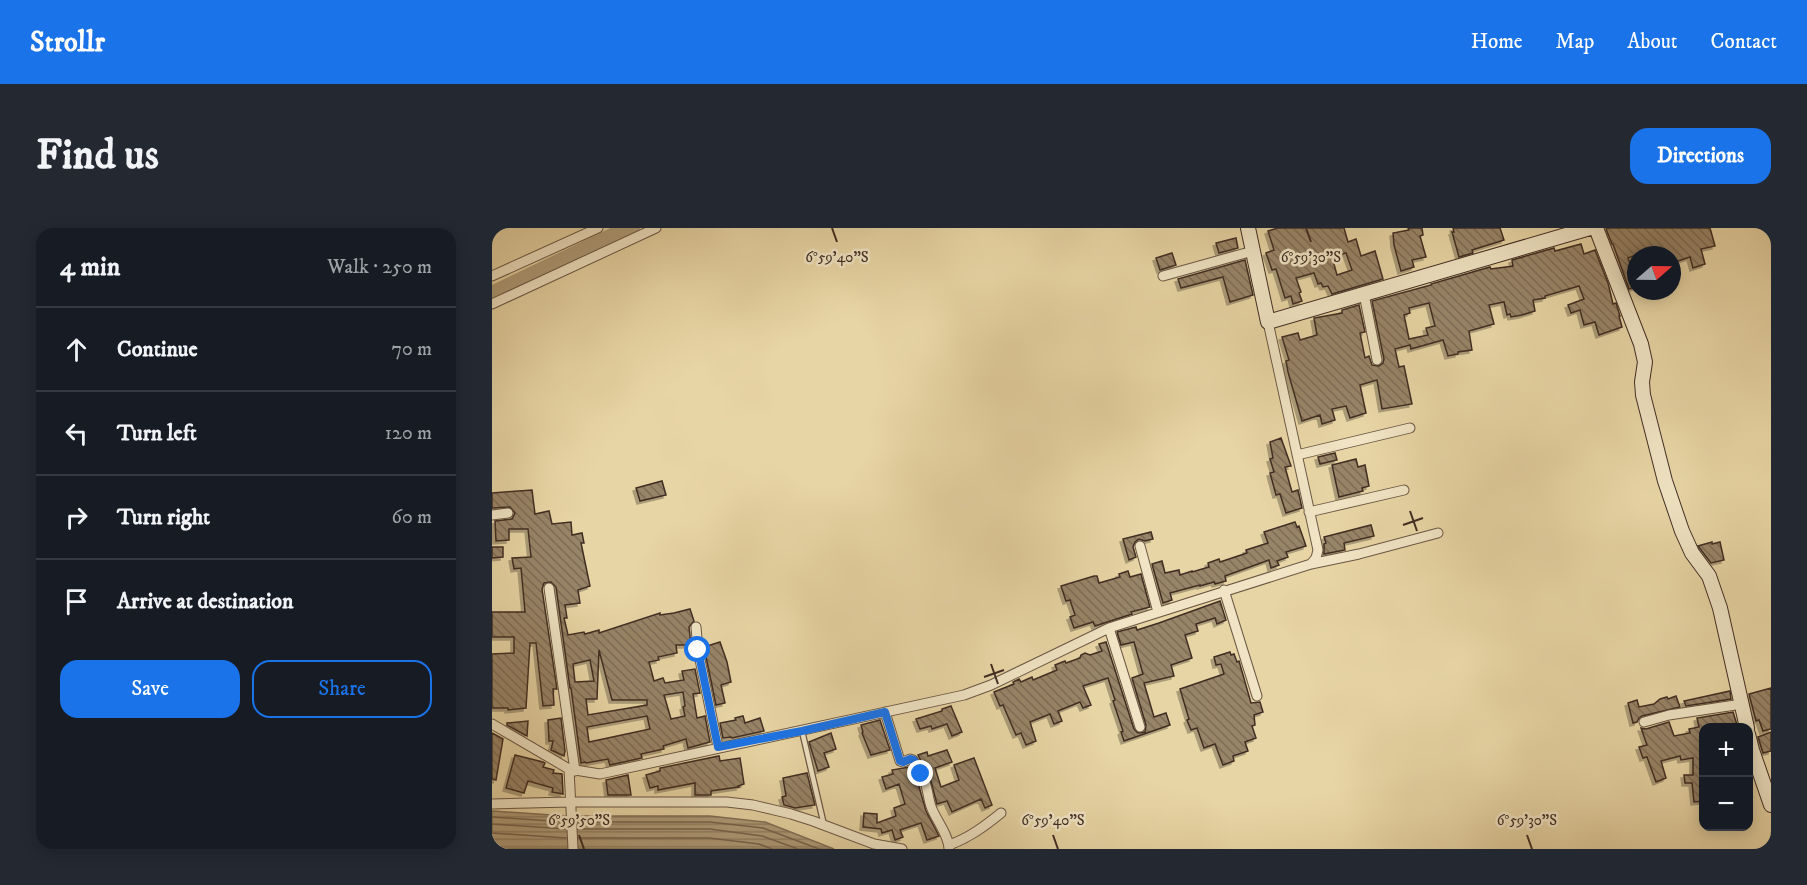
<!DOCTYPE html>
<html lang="en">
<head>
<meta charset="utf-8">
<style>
  body { margin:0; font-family:"IM FELL DW Pica",serif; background:#242831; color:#f1f3f6 }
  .controls { position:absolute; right:18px; bottom:18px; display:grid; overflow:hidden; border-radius:12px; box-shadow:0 3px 15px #0003 }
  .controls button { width:54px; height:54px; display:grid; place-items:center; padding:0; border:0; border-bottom:2px solid #363941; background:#171b24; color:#f1f3f6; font:30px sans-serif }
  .compass { position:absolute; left:1135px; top:18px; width:54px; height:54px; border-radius:50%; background:#171b24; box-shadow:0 3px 15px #0003; rotate:70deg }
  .stop { position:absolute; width:18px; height:18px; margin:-14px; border:4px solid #1a73e8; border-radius:50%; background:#fff }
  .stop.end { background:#1a73e8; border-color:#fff; box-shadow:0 2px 6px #0008 }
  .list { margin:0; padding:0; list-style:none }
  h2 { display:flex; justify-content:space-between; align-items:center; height:78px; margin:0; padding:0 24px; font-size:26px }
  h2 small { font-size:20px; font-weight:400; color:#9ea1a6 }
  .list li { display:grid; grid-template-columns:39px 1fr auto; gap:18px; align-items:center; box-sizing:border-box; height:84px; padding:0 24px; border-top:2px solid #363941 }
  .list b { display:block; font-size:22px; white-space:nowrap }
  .list em { font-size:20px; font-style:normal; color:#9ea1a6 }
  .actions { display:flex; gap:12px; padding:18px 24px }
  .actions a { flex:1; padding:14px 0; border:2px solid #1a73e8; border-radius:18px; text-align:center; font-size:21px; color:#1a73e8 }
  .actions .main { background:#1a73e8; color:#fff }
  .icon { flex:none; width:33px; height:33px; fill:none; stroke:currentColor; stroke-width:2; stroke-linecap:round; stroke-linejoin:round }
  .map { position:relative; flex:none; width:1279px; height:621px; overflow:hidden; border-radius:18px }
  header { display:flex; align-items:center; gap:36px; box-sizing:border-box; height:84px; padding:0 30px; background:#1a73e8; color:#fff }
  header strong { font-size:28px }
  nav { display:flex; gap:33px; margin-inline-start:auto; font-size:21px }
  .intro { display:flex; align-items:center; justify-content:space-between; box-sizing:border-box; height:144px; padding:0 36px }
  h1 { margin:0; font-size:42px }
  .button { padding:15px 27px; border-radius:18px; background:#1a73e8; color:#fff; font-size:21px; font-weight:700 }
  main { display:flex; gap:36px; padding:0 36px }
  aside { flex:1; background:#171b24; border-radius:18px; box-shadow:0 3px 15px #0003 }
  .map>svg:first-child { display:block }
</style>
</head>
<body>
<header>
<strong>Strollr</strong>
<nav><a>Home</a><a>Map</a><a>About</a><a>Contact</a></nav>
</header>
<div class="intro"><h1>Find us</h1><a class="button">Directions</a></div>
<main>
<aside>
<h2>4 min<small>Walk · 250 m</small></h2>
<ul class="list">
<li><svg class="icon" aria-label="ahead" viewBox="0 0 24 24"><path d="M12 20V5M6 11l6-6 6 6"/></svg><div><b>Continue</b></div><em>70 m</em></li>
<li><svg class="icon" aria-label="left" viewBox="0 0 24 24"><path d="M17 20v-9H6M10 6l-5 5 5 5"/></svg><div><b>Turn left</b></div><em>120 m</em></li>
<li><svg class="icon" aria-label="right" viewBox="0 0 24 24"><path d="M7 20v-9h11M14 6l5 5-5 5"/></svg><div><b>Turn right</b></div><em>60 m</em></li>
<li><svg class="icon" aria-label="arrive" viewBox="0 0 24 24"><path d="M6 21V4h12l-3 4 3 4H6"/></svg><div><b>Arrive at destination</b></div></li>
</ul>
<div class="actions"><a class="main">Save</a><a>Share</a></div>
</aside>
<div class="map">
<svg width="1279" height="621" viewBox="0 0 1279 621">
  <defs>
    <pattern id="water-rules" width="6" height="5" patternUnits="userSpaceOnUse" patternTransform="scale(1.5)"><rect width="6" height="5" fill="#af9c79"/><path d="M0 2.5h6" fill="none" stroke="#908063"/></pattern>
    <pattern id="building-back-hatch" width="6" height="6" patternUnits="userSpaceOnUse" patternTransform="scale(1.5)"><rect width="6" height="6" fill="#988467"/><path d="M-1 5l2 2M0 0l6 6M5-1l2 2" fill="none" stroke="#7e6c54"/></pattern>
    <filter id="shadow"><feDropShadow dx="-3" dy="3" stdDeviation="0" flood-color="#0004"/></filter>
  </defs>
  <rect width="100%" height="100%" fill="#e8d5a5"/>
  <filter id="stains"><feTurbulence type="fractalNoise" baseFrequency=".00333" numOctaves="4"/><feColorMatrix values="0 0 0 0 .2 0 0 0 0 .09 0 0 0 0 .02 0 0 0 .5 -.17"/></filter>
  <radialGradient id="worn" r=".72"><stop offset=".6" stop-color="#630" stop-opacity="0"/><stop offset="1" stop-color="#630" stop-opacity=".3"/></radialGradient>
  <path fill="url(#water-rules)" stroke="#837057" stroke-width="1.5" d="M0,583l74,5h144l55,6 69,27h-342z"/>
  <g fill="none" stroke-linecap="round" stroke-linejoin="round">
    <path stroke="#78644e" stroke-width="1.5" d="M0,589l74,5
      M86,594h132l53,6 56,21
      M0,596l74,5
      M86,601h132l52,7 36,13
      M0,605l74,5
      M86,610h131l50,6 13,5"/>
    <path stroke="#af9c79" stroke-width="18" d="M0,67l139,-67"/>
  </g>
  <path fill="url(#building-back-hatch)" stroke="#412d23" stroke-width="1.5" fill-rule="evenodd" filter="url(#shadow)" d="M786,0h66l4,14 8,-3 5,17 14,-5 8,28 -51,15 -4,-8 -5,1 -2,-4 -3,1 -4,-11 -18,5 5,14 -2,1 3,8 -9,3 -2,-8 -6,2 -9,-29 -4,1 -6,-17 8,-3 -6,-19zM854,25l6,17 -15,5 -5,-18z
    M916,0h14l1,7 -3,1 6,21 -14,3 2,7 -13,4 -7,-26 -1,-12 16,-3z
    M961,0h47l4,12 -32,10 1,3 -14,4 -7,-25h2z
    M1117,0h101l5,18 -14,3 4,15 -12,4 -3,-11 -18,6v-8h-36l-8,3 6,18h2v11l-7,2 -16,-45h-1l-6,-15z
    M744,10l2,10 -19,5 -3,-10z
    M1089,16l3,10 11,-4 13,33 5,21 3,-1 4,13h-1l3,11 -23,8 -4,-13 -11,3 -4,-15 -9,3 -3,-8 16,-6 -5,-13 -34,10v2l-12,2 2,11 -13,4 -11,2 -1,-3 -3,1 -3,-13 -15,3 5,19 -25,7 3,19 -14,2v2l-10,2 -5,-16 -32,9 -1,-4 -15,4 4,18 5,-1 8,38 -30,5 -5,-29 -17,5 6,28 -16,5 -4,-12 -14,3 3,11 -13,4 -2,-9 -18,6 -14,-49 -2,-11 3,-1 -7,-23 16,-4 2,7 17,-5 -3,-17 28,-5v-3l17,-5 6,27 -5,1 5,25 4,-2 3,9 7,1 4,-3 1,-4 -12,-58 59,-16v-1l59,-17 1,2 22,-3 -1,-6 42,-12 1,3zM937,75l6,23 -9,2 2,7 -19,4 -5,-24 6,-2 -1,-5z
    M680,25l4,12 -16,5 -4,-12z
    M753,32l8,35 -23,7 -7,-25 -42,11 -3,-9z
    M789,210l10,28 -6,1 7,25 6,-2 4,18 -16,5 -6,-19 -4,1 -6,-22 4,-1 -4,-13 3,-1 -3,-16z
    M843,225l2,7 -17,4 -2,-7z
    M864,231l2,8 7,-2 4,21 -7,2 1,3 -24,6 -7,-32z
    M170,253l4,14 -26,6 -4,-13z
    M40,262l3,24 14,-3 3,13 19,-2 1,13 10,-2 2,10h-3l9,43 -12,4 2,13 -15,2 2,13h-3l4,17 16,-3 1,2 14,-4v3l61,-20v2l14,-2 16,-4 4,12 -5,6 2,18h-15l1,8 -19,4 1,3 -10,2 5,19 9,-3 2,5 19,-3 -2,-9 13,-2 5,24 -7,1 4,24 8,-2 5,26 -22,6 -2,-9 -23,7 1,3 -23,5 1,4 -32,7 -2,-6 -22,4 -1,-1 -4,1 -10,-75h-1l-14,-101 -5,-5 -7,1 -2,6 15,100h-4l1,16 -11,1 -7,-63h-6l-4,65 -18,2v-2h-16v-54l22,-1v-16h-22v-25h33l-4,-44 -7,1 -2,-11 19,-1 -3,-28h-19v11l-13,1 -1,-20 17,-2 3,-6 -5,-6 -18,1v-15zM107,422l13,50h35v5l-59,10 -2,-16h11zM98,432l4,21 -19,1 -2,-18zM191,464l2,14 -2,1 2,9 -14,3 -7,-24zM155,488l3,13 -61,13 -2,-15z
    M803,294l2,5 2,-1 7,20 -20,6 2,5 -11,4 2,4 -8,3 -2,-8 -44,16 1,5 -11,3 -1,-2 -14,4v-1l-30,8 2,7 -9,3 -11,-39 10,-3 3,12 14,-3 1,5 12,-4v1l17,-5 -1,-4 11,-4 1,3 27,-9 -1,-3 22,-7 -4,-11z
    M879,297l3,11 -30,7 1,7 -21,4v-10l2,-1 -2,-6z
    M659,304l2,7 -8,2 -6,-2 -4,3 -2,5 3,10 -7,3 -6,-21z
    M1220,314v2l8,-2 4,18 -13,3 -13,-17z
    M0,319h11v10l-11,1z
    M636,343l2,6 11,-3 9,33 -19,5 1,2 -37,12 -2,-4 -19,6 -4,-11 5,-2 -5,-15 -4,1 -5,-15 33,-10h3l2,7 21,-6 -1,-3z
    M728,373l6,19 -9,4 -2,-6 -19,6 2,7 -13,4 7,23 -21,7 3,11 -30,7 10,34 12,-4 4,12 -46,16 -3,-9 2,-1 -10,-30 2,-1 -7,-22 -25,8 8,19 -8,3 -3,-6 -22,9 4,10 -8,3 -4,-10 -20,8 6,19 -10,4 -5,-12 -5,2 -13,-30 -3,1 -6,-14 20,-8 -1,-2 6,-3 2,3 11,-5 1,3 24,-10 -2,-5 10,-4 1,2 14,-5 1,-3 4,-2 5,2 12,-4 -3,-7 7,-2 28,87 4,4 7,-1 1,-7 -14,-47 11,-4 -9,-32 -13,3 -4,-13 19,-5 1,3 22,-7z
    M228,414l7,20 4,20 -10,3 4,18 -9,2 -12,-58z
    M738,424l1,3 3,-1 3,8 2,-1 12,42 9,-1 3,10 -9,3 1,10 -3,1 4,12 -11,4 3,9 -15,5 1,5 -11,4 -8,-21 -11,4 -7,-20 -6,2 -4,-10 2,-1 -9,-30 44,-15 -3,-10 -5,1 -2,-8z
    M1279,460v41l-8,2 -4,-11 -3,1 -7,-27z
    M1238,463l1,8 -45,7 -2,-5z
    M1184,468l4,11 -38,9 -3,2 -2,4 -4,1 -5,-20 9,-3 2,7 15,-3 6,-5 7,-2 1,2z
    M459,478l11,26 -10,4 -5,-12 -15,5 -1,-3 -11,3 -4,-10 26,-8v-2z
    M1241,484l5,16h-34v73l-10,1 -2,-19h-7l-1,-8h9v-17l-12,2 -1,-4 -19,5 5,17 -10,4 -9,-25 -4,1 -4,-11 8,-2 -6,-17 5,1 23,-7 5,14 16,-3 -1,-4 10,-2 -2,-9z
    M251,488l2,7 15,-5 4,13 -32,7 -1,-1 -8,1 -3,-15 16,-3 -1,-2z
    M69,490l4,33 -1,5 -13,-6 2,-9h-4l-1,-21z
    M388,492l10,30 -19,5 -9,-22 1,-1 -2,-7z
    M36,493l-1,15 -20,-11v-2z
    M1279,504v19l-8,2 -5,-16z
    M0,505l11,6 -7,41 -4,-1z
    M339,505l5,16 -12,4 5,14 -11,4 -9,-29z
    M455,522l5,12 -17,6 6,19 18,-7 -5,-15 20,-7 18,47 -7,3 -4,-9 -29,13 -5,-11 -10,3 -7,-26 -12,-23 9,-3 1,4z
    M23,527l28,7 2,1 -2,4 11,3 -1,3 9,1 1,20 -11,-2 1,-4 -25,-7 -4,12 -18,-5z
    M227,528l1,5 20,-3 4,26 -6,2 1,1 -28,4v4h-16v-12l-37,7v-4l-8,2 -4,-13 14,-4v-3z
    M417,539l9,16 8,28 13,25 -12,4 -6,-17 -21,7 3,7 -8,3 -3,-10 -10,3 -1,-4 -18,-2 1,-14 13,1v9l19,-7 -2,-8 11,-4 -6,-20 -13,5 -4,-12 11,-3 -1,-4z
    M315,545l8,32 -20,3 -11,-3 -2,-8 4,-1 -3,-18z
    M136,547l3,20h-23l-2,-15z"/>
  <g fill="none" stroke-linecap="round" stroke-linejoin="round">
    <defs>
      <path id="lane" d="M310,503l22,94"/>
      <path id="street" d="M0,48l106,-48
        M671,48l90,-25
        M872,66l13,66
        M0,76l164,-76
        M805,227l113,-27
        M817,284l95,-22
        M0,287l16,-2
        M648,318l18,66
        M819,336l48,-10 79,-21
        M57,360l26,183
        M732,362l33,106
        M204,399l2,23 20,97
        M617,400l31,99
        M393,484l15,49 3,1 7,-3 3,1c3,8 6,11 9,16 7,11 5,22 10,33 5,12 17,27 17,40
        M1152,494l25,-7 73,-11
        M0,496l77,45 31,5 364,-79 27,-10 118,-57 202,-64 5,-6 2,-8 -50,-228
        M77,541l4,80
        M0,576l78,-2h157l26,3 38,9 22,7 61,23 28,5
        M457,617c20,-7 36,-19 52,-32"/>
      <path id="secondary" d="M756,0l20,94 322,-94
        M1104,0l45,116 4,18 -3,20 1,13 22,86 17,50 10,22 17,23 11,32 27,120
        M1256,506l4,16 19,55"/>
    </defs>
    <use href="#lane" stroke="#6b5744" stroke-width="7"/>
    <use href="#street" stroke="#6b5744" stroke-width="11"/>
    <use href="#secondary" stroke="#412d23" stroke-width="16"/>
    <use href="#lane" stroke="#f0e4c4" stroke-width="4.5"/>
    <use href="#street" stroke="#f0e4c4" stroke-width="9"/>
    <use href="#secondary" stroke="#f0e4c4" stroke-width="14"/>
  </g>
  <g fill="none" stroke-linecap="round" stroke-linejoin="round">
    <path stroke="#1a73e8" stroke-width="8" d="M206,422l20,97 84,-16 83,-19 15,49 3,1 7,-3 4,1 4,12 3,2"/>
  </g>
  <path fill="none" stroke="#412d23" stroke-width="2" d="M340,0l5,14M814,0l5,14M918,283l7,20M911,297l20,-7M499,436l7,20M492,449l20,-7M87,607l5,14M561,607l5,14M1035,607l5,14"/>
  <g font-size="15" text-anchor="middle" fill="#412d23" stroke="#f0e4c4" stroke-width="5" stroke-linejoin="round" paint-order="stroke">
    <text x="345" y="34">6°59'40"S</text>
    <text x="819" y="34">6°59'30"S</text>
    <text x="87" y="597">6°59'50"S</text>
    <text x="561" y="597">6°59'40"S</text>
    <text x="1035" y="597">6°59'30"S</text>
  </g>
  <rect width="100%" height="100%" filter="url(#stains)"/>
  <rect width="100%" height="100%" fill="url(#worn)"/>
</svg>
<div class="controls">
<button>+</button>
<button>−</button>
</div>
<svg class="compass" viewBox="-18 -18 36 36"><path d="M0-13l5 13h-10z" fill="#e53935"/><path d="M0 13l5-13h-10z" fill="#9ea1a6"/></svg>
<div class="stop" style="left:206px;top:422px"></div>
<div class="stop end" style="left:429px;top:546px"></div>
</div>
</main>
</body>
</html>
